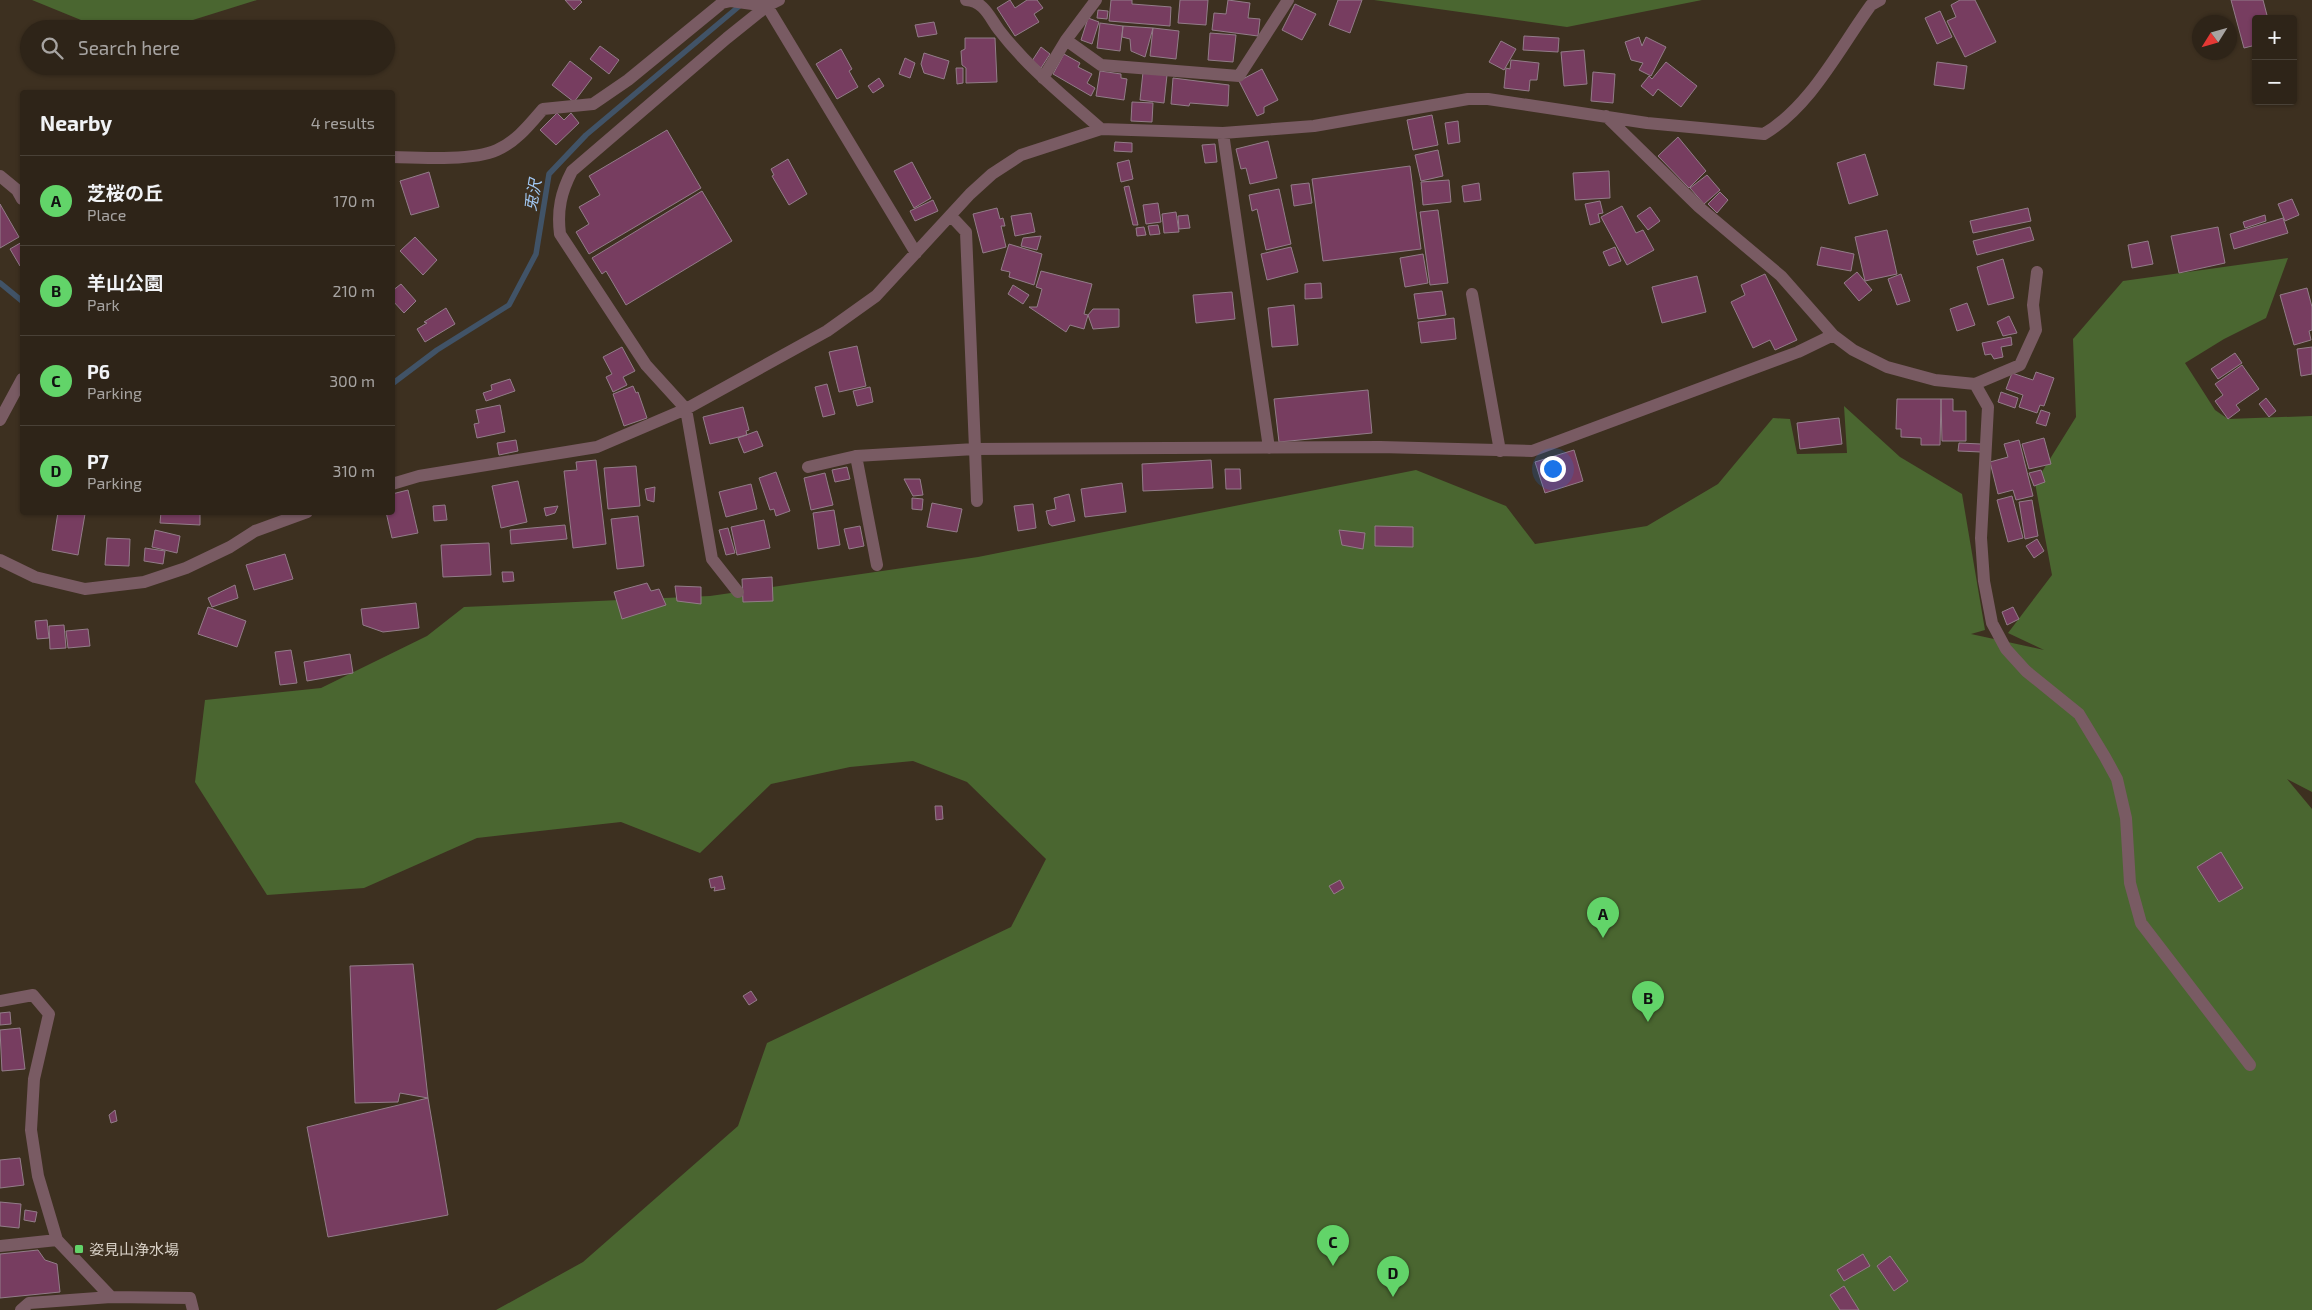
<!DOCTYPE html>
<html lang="en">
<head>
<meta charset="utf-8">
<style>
  body { margin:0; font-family:"Exo 2","Noto Sans JP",sans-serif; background:#362c21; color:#f1f3f6 }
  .controls { position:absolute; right:15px; top:15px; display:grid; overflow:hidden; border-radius:5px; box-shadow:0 1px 4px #0004 }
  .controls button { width:45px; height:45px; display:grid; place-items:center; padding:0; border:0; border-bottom:1px solid #494137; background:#2e2418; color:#f1f3f6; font:25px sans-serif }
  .compass { position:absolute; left:2192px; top:15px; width:45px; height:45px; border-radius:50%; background:#2e2418; box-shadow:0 1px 4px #0004; rotate:233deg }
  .you { position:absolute; left:1552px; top:468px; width:18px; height:18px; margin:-12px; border:4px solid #fff; border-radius:50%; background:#1a73e8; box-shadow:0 0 0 8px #1a73e833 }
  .badge { display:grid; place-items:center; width:32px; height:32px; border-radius:50%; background:#62d469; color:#111; font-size:16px; font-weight:700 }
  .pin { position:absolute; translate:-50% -41px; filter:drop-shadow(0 1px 2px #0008) }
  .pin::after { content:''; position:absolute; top:26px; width:18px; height:15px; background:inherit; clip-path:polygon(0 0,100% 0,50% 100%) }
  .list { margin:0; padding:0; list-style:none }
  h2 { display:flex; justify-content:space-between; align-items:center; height:65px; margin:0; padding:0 20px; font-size:21px }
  h2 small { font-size:16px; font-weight:400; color:#a7a4a2 }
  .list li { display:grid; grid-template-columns:32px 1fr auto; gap:15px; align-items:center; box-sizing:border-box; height:90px; padding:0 20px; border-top:1px solid #494137 }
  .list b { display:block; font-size:19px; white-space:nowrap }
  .list p { margin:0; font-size:16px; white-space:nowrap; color:#a7a4a2 }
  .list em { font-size:16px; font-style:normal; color:#a7a4a2 }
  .icon { flex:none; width:28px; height:28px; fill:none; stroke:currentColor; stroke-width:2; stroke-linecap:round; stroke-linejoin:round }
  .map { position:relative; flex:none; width:2312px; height:1310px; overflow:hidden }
  .search { position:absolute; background:#2e2418; box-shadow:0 1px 4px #0004; left:20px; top:20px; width:375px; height:55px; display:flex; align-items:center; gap:12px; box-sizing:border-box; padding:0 18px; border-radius:28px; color:#a7a4a2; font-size:19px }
  .panel { position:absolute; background:#2e2418; box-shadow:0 1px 4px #0004; left:20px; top:90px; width:375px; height:425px; border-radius:5px }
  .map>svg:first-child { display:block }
</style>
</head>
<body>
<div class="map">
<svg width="2312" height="1310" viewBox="0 0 2312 1310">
  <rect width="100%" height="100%" fill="#3d3020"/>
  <path fill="#4a6630" d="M32,0h225l-93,29h-61z
    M1374,0h328l-135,27z
    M2288,258l-22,60 -42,21 -39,24 30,47 13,9 84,-3v376l-25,-13 25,30v501h-1816l87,-48 155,-136 29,-83 244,-116 35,-68 -79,-77 -54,-21 -63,6 -79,17 -71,69 -79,-31 -144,16 -113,50 -97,7 -72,-113 10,-82 116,-12 106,-52 37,-29 246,-11 268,-39 438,-87 90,36 29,38 112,-18 71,-42 55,-66 17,1 7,35 50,-1 -3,-47 56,51 62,37 23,136 -14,4 73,16 -36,-17 44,-58 -17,-92 41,-66 -3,-78 50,-58z"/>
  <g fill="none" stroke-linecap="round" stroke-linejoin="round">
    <path stroke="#415367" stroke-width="5.5" d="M0,283l22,18
      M392,384l45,-34 72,-45 27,-51 13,-80 37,-39 157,-132"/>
  </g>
  <path fill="#773d60" stroke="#937c89" d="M565,0h15l2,2 -8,8z
    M1010,0l5,8 12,-8h10l6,8 -9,6 5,8 -24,14 -18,-28z
    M1111,0h21v4l39,3 -1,19 -61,-5z
    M1180,0h28l-2,25 -28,-2z
    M1228,0l22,3 -2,15 12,1 -2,17 -46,-6 2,-17 12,1z
    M1338,0h24l-12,33 -21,-8z
    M1960,0h15l21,42 -31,15 -18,-36 9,-4 -5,-12z
    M2231,0h32l5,19h-12v26l-12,3z
    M1295,4l21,10 -14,26 -20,-10z
    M1098,10l10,1 -1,8 -10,-1z
    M1940,11l12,26 -15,7 -12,-26z
    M1088,18l11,4 -7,22 -11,-4z
    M934,22l3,12 -19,3 -3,-12z
    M1100,23l23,3 -3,25 -23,-3z
    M1123,26l30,2 -8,29 -14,-6 -1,-12 -8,-2z
    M1153,28l26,3 -3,28 -26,-3z
    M1210,33l26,2 -3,27 -25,-2z
    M1524,36l35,2 -1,14 -35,-2z
    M1639,37l3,9 4,-9 20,10 -15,29 -12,-6 4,-7 -12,-3 -6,-18z
    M965,38h30l2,44 -31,1v-15l-4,-3 -1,-14 4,-2z
    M1501,41l15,8 -12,21 -15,-8z
    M600,46l19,14 -10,14 -19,-15z
    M1041,47l9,7 -9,14 -9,-7z
    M841,49l11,20 -3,2 9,16 -21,12 -21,-35z
    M1584,50l3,34 -23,2 -3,-34z
    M924,53l25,8 -5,18 -20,-6 -3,-9z
    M1064,54l16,9 -2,4 14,7 -5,9 8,5 -4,8 -38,-22z
    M905,58l10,5 -5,15 -11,-4z
    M1511,60l28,3 -2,17h-7l-1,11 -25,-3 2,-20 4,1z
    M570,61l22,17 -18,24 -22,-17z
    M1666,62l31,24 -16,21 -23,-18 -5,7 -12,-10 8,-10 3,3z
    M1937,62l30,4 -3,23 -30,-4z
    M956,68h7v15l-6,1z
    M1262,69l16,31 -14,7v6l-7,3 -18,-35z
    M1100,71l21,3v4l6,1 -3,21 -28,-4z
    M1143,72l24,3 -3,28 -24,-3z
    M1593,72l22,2 -2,29 -22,-2z
    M879,78l5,8 -11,7 -5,-7z
    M1173,78l56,7 -1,21 -38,-3 -1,3 -18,-2z
    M1132,102l21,1 -1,19 -21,-1z
    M557,113l7,7 7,-7 8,10 -23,22 -16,-15z
    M1432,115l6,30 -25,5 -6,-30z
    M1458,121l2,21 -12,2 -3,-21z
    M667,130l34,58 -112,66 -13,-22 13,-8 -10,-17 21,-12 -11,-19z
    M1678,137l28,34 -17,17 -31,-32z
    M1268,141l9,37 -27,6 -4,-16 -5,1 -5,-20z
    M1115,142l17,1v9l-18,-1z
    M1215,144l2,18 -12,1 -3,-18z
    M1438,150l5,26 -22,5 -6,-26z
    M1865,154l13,41 -29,9 -12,-41z
    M788,159l19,35 -18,11 -17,-29 2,-1 -3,-6z
    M1129,160l4,19 -12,3 -4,-19z
    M912,162l19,36 -17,10 -20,-37z
    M1410,166l11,83 -98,12 -11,-82z
    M1609,171l1,27 -35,2 -2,-27z
    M429,172l10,35 -28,8 -11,-34z
    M1707,175l13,15 -16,14 -14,-16z
    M1449,180l2,22 -28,3 -2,-23z
    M1309,183l3,20 -18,3 -3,-21z
    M1479,183l2,17 -17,2 -2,-16z
    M1129,186l9,39h-5l-9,-38z
    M1279,189l12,55 -25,6 -9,-41 -5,2 -3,-16z
    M702,191l30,50 -106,64 -20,-34 -4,3 -10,-16z
    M1720,192l8,8 -11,13 -9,-9z
    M2292,199l7,16 -14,6 -7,-17z
    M933,200l5,11 -23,10 -5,-10z
    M1600,201l3,12 -5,1 2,8 -10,3 -5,-21z
    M1158,203l3,19 -15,2 -3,-19z
    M0,204l19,33 -19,11z
    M1622,206l14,27 7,-3 11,20 -27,15 -26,-48z
    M1650,207l10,14 -12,9 -11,-14z
    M997,208l3,11 3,-1 2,8h-4l5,21 -23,6 -10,-39z
    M2028,208l3,13 -58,12 -3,-12z
    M1438,210l10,73 -18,2 -10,-73z
    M1176,212l3,20 -15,1 -2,-19z
    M1031,213l4,19 -20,4 -4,-20z
    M1188,215l2,13 -11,1 -1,-13z
    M2265,215l1,6 -21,7 -2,-6z
    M2283,218l5,15 -54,16 -4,-15z
    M1158,225l2,9 -10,1 -2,-9z
    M1144,227l2,8 -9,1 -1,-8z
    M2030,227l4,13 -57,15 -4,-14z
    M2218,227l7,36 -46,10 -8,-37z
    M1887,230l10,44 -32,7 -10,-44z
    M1041,236l-4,14 -16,-4 2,-8z
    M415,237l22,23 -14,15 -23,-24z
    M2148,241l5,23 -21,4 -4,-23z
    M22,242v23l-2,1 -10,-17z
    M1009,244l33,10 -8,31 -25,-8 1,-5 -9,-2z
    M1291,247l7,25 -31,8 -6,-26z
    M1615,247l6,14 -12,5 -6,-14z
    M1821,247l33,7 -3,17 -34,-6z
    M1423,254l5,29 -23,4 -5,-29z
    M2003,259l11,39 -26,7 -11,-38z
    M1041,271l51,13 -8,30 4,1 -4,14 -14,-4 -4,7 -37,-25h8l5,-18 -6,-2z
    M1857,272l15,18 -13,11 -15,-18z
    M1765,274l32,66 -22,10 -5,-10 -17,8 -22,-46 14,-7 -4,-10z
    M1901,274l9,27 -13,4 -9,-26z
    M1697,276l9,36 -44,11 -10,-36z
    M1321,283l1,15 -17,1v-15z
    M401,284l15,17 -12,12 -12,-13v-9z
    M1013,285l16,10 -6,9 -15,-10z
    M2307,288l5,19v23l-3,1 2,9 -17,5 -14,-50z
    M1442,291l4,24 -28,4 -4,-25z
    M1232,292l3,27 -39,4 -3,-28z
    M1967,303l8,22 -18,6 -7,-22z
    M1294,305l4,40 -26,2 -4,-39z
    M446,308l9,16 -30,18 -8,-13 10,-6 -3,-1z
    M1093,309h26v18l-26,2 -5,-14z
    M2009,316l8,17 -14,3 -6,-14z
    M1454,318l2,21 -35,4 -3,-21z
    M2011,337l1,8 -11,2 2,10 -9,2 -3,-5 -6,1 -3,-12z
    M857,346l9,40 -27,6 -10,-40z
    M622,347l13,24 -12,6 4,8 -14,7 -7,-15 6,-3 -9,-17z
    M2312,347v27l-11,2 -4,-27z
    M2235,353l7,10 -24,16 -7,-10z
    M2242,365l17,24 -23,16 4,5 -12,9 -13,-18 8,-6 -8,-11z
    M2036,372l18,6 -10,28 -4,-1 -3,8 -18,-6 4,-12 -17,-6 6,-16 21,7z
    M510,379l5,12 -29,10 -3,-8 9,-3 -1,-5z
    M827,384l8,30 -12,3 -8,-30z
    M633,386l3,7 2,-1 9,26 -23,8 -11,-32z
    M870,387l3,15 -16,4 -4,-15z
    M1368,390l4,43 -93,9 -5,-43z
    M2001,392l17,6 -3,10 -17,-6z
    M2266,398l10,13 -7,6 -10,-13z
    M1897,399h44l-1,46h-19v-7l-20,-1v-8h-5z
    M1941,399h12v12h13v30h-24z
    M500,405l5,27 -28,6 -3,-14 5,-1 -3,-13z
    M743,407l6,23 -3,1 1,4 -37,9 -7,-27z
    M2041,410l9,3 -4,13 -10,-3z
    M1839,418l3,26 -42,5 -3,-26z
    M757,431l6,15 -19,7 -6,-15z
    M2044,438l7,26 -22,5 -7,-25z
    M516,440l2,11 -19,4 -2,-12z
    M2019,440l14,56 -17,4 -3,-10 -15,4 -8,-32 18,-5 -4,-13z
    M1959,443l22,1v8l-23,-1z
    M1574,450l9,31 -38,12 -10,-31z
    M596,460l10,84 -33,4 -9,-77 13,-1 -1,-8z
    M1211,460l2,28 -70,3 -1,-27z
    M636,466l4,40 -32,3 -4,-41z
    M847,467l3,12 -15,3 -3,-12z
    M1225,469h15l1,20h-15z
    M2041,470l4,12 -11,4 -5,-13z
    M776,472l14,39 -14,5 -2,-7 -4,1 -11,-32z
    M825,473l8,32 -22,5 -7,-32z
    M904,479h16l3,16 -10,1z
    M518,481l9,41 -26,6 -9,-42z
    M1122,483l4,29 -41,5 -4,-28z
    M751,484l6,25 -31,8 -7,-25z
    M655,487l-1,15 -7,-2 -2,-11z
    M408,490l10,43 -26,5 -6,-26h6v-18z
    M1069,494l6,27 -23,5 -3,-2 -3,-13 10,-2 -2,-11z
    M2012,496l11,42 -15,4 -11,-42z
    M912,498l11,1 -1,11 -10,-1z
    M2032,500l6,36 -13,3 -6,-37z
    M932,503l30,6 -5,23 -30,-5z
    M1033,504l3,24 -18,3 -4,-25z
    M445,505l2,15 -13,1 -1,-15z
    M558,506l-3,7 -9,3 -2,-8z
    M834,510l6,35 -22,4 -5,-36z
    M58,512l27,2 -7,41 -26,-5z
    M161,512h39v13l-40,-2z
    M638,516l6,50 -27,3 -6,-50z
    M764,520l6,28 -33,7 -6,-28z
    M565,525l2,14 -56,5 -1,-14z
    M860,526l4,20 -15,3 -5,-20z
    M1375,526l38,1v20l-38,-1z
    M728,528l7,25 -9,2 -7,-25z
    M155,530l25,6 -3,17 -25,-6z
    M1339,530l26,3 -2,16 -21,-4z
    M107,538l23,1 -1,27 -24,-1z
    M2037,539l7,12 -10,7 -8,-12z
    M489,543l2,32 -48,2 -2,-32z
    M145,548l20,3 -2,13 -19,-3z
    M285,554l8,25 -39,11 -8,-25z
    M502,572h11l1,9 -11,1z
    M772,577l1,24 -30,1 -1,-23z
    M647,583l4,8 8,-2 7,16 -44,14 -8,-27z
    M235,585l3,13 -26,9 -4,-9z
    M675,586l26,1v17l-24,-3z
    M416,603l3,25 -36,4 -20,-7 -2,-16z
    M208,607l38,14 -9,26 -39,-13z
    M2013,607l6,12 -12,6 -5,-13z
    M47,620l2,18 -12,1 -2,-18z
    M64,625l2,23 -16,1 -1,-23z
    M88,629l2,17 -22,2 -2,-17z
    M291,650l6,33 -17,2 -5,-33z
    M350,654l3,19 -46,8 -3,-19z
    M935,806h7l1,13 -7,1z
    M2221,852l22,36 -24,14 -22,-35z
    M722,876l3,13 -11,2 1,-4 -4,1 -2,-9z
    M1340,880l4,8 -10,6 -5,-8z
    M413,964l15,134 -28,-5 -2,9 -43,1 -5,-137z
    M751,991l6,9 -8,5 -6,-9z
    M10,1012l1,12 -11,1v-12z
    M20,1028l5,41 -23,2 -2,-41z
    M428,1098l20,117 -120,22 -21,-110z
    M115,1110l2,11 -6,2 -2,-8z
    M20,1158l4,27 -24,3v-28z
    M0,1202l21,2 -2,24 -19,-2z
    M25,1210l12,2 -2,10 -11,-2z
    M38,1250l7,10 12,4 3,28 -60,6v-44z
    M1863,1254l7,12 -26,15 -7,-11z
    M1890,1256l18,25 -14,10 -17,-25z
    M1844,1286l15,24h-19l-10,-15z"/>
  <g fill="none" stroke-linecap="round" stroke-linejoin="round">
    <path stroke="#795b63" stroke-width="12" d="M966,0c18,1 24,18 33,30 29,38 66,67 102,99
      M767,6l149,247
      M1066,40l35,25 138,11 49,-76
      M1043,78l23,-38 30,-40
      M1606,116l93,91 82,69 52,59 20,15 34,17 48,13 40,4 45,-19 16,-35 -3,-25 4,-33
      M1223,133l46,315
      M392,157c29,1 80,4 105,-7 19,-8 33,-26 46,-41l50,-5 35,-24 94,-77 9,-2 36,5
      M0,176l17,14 5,9
      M951,216l15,16 9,217 405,-2 152,4 266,-99 35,-17
      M1472,294l28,157
      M1975,384l13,23 -7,131 3,43 8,42 14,26 20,22 53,43 26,43 12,22 9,39 4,65 11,40 109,142
      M0,420l22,-41
      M856,456l21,109
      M808,467l48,-11 119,-7 2,52
      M392,484l27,-8 178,-29 89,-38 141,-78 49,-35 94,-102 22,-20 29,-19 80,-26 122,4 91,-7 154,-27h20l159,24 117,11c47,-28 75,-85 107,-129l9,-5
      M0,560l35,17 50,12 59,-7 42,-14 44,-21 25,-16 52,-19
      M738,592l-26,-33 -26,-150 -40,-44 -86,-131c-3,-24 1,-42 12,-63l155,-133 40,-32 12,-6
      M0,1001l33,-6 16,19 -15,65 -3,51 7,46 19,64 54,57 79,1 3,12
      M0,1246l57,-6
      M21,1310l8,-7 82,-6"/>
  </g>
  <rect fill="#62d469" stroke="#3d3020" stroke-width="2" x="74" y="1244" width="10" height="10" rx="2.5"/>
  <g text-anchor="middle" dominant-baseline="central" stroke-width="4" stroke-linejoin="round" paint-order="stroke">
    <g font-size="15" fill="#d8d0c6" stroke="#3d3020" text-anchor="start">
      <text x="89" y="1249">姿見山浄水場</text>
    </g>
    <g font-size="16" font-style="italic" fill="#a1c7f2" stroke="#3d3020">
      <text transform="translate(532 195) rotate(-80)">兎沢</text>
    </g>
  </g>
</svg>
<div class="controls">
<button>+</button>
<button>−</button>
</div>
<svg class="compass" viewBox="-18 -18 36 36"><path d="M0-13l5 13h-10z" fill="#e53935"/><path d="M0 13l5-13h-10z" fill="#a7a4a2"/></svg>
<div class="you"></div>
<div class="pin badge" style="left:1603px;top:938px">A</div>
<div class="pin badge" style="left:1648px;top:1022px">B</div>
<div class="pin badge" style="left:1333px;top:1266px">C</div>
<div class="pin badge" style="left:1393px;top:1297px">D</div>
<div class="search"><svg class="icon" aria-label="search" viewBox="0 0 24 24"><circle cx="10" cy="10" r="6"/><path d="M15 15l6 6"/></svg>Search here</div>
<section class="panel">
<h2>Nearby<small>4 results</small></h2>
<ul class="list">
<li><span class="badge">A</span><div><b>芝桜の丘</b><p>Place</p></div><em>170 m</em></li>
<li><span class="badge">B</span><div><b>羊山公園</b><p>Park</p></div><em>210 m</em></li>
<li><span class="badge">C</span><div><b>P6</b><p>Parking</p></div><em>300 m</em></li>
<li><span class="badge">D</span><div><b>P7</b><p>Parking</p></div><em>310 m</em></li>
</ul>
</section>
</div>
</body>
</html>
